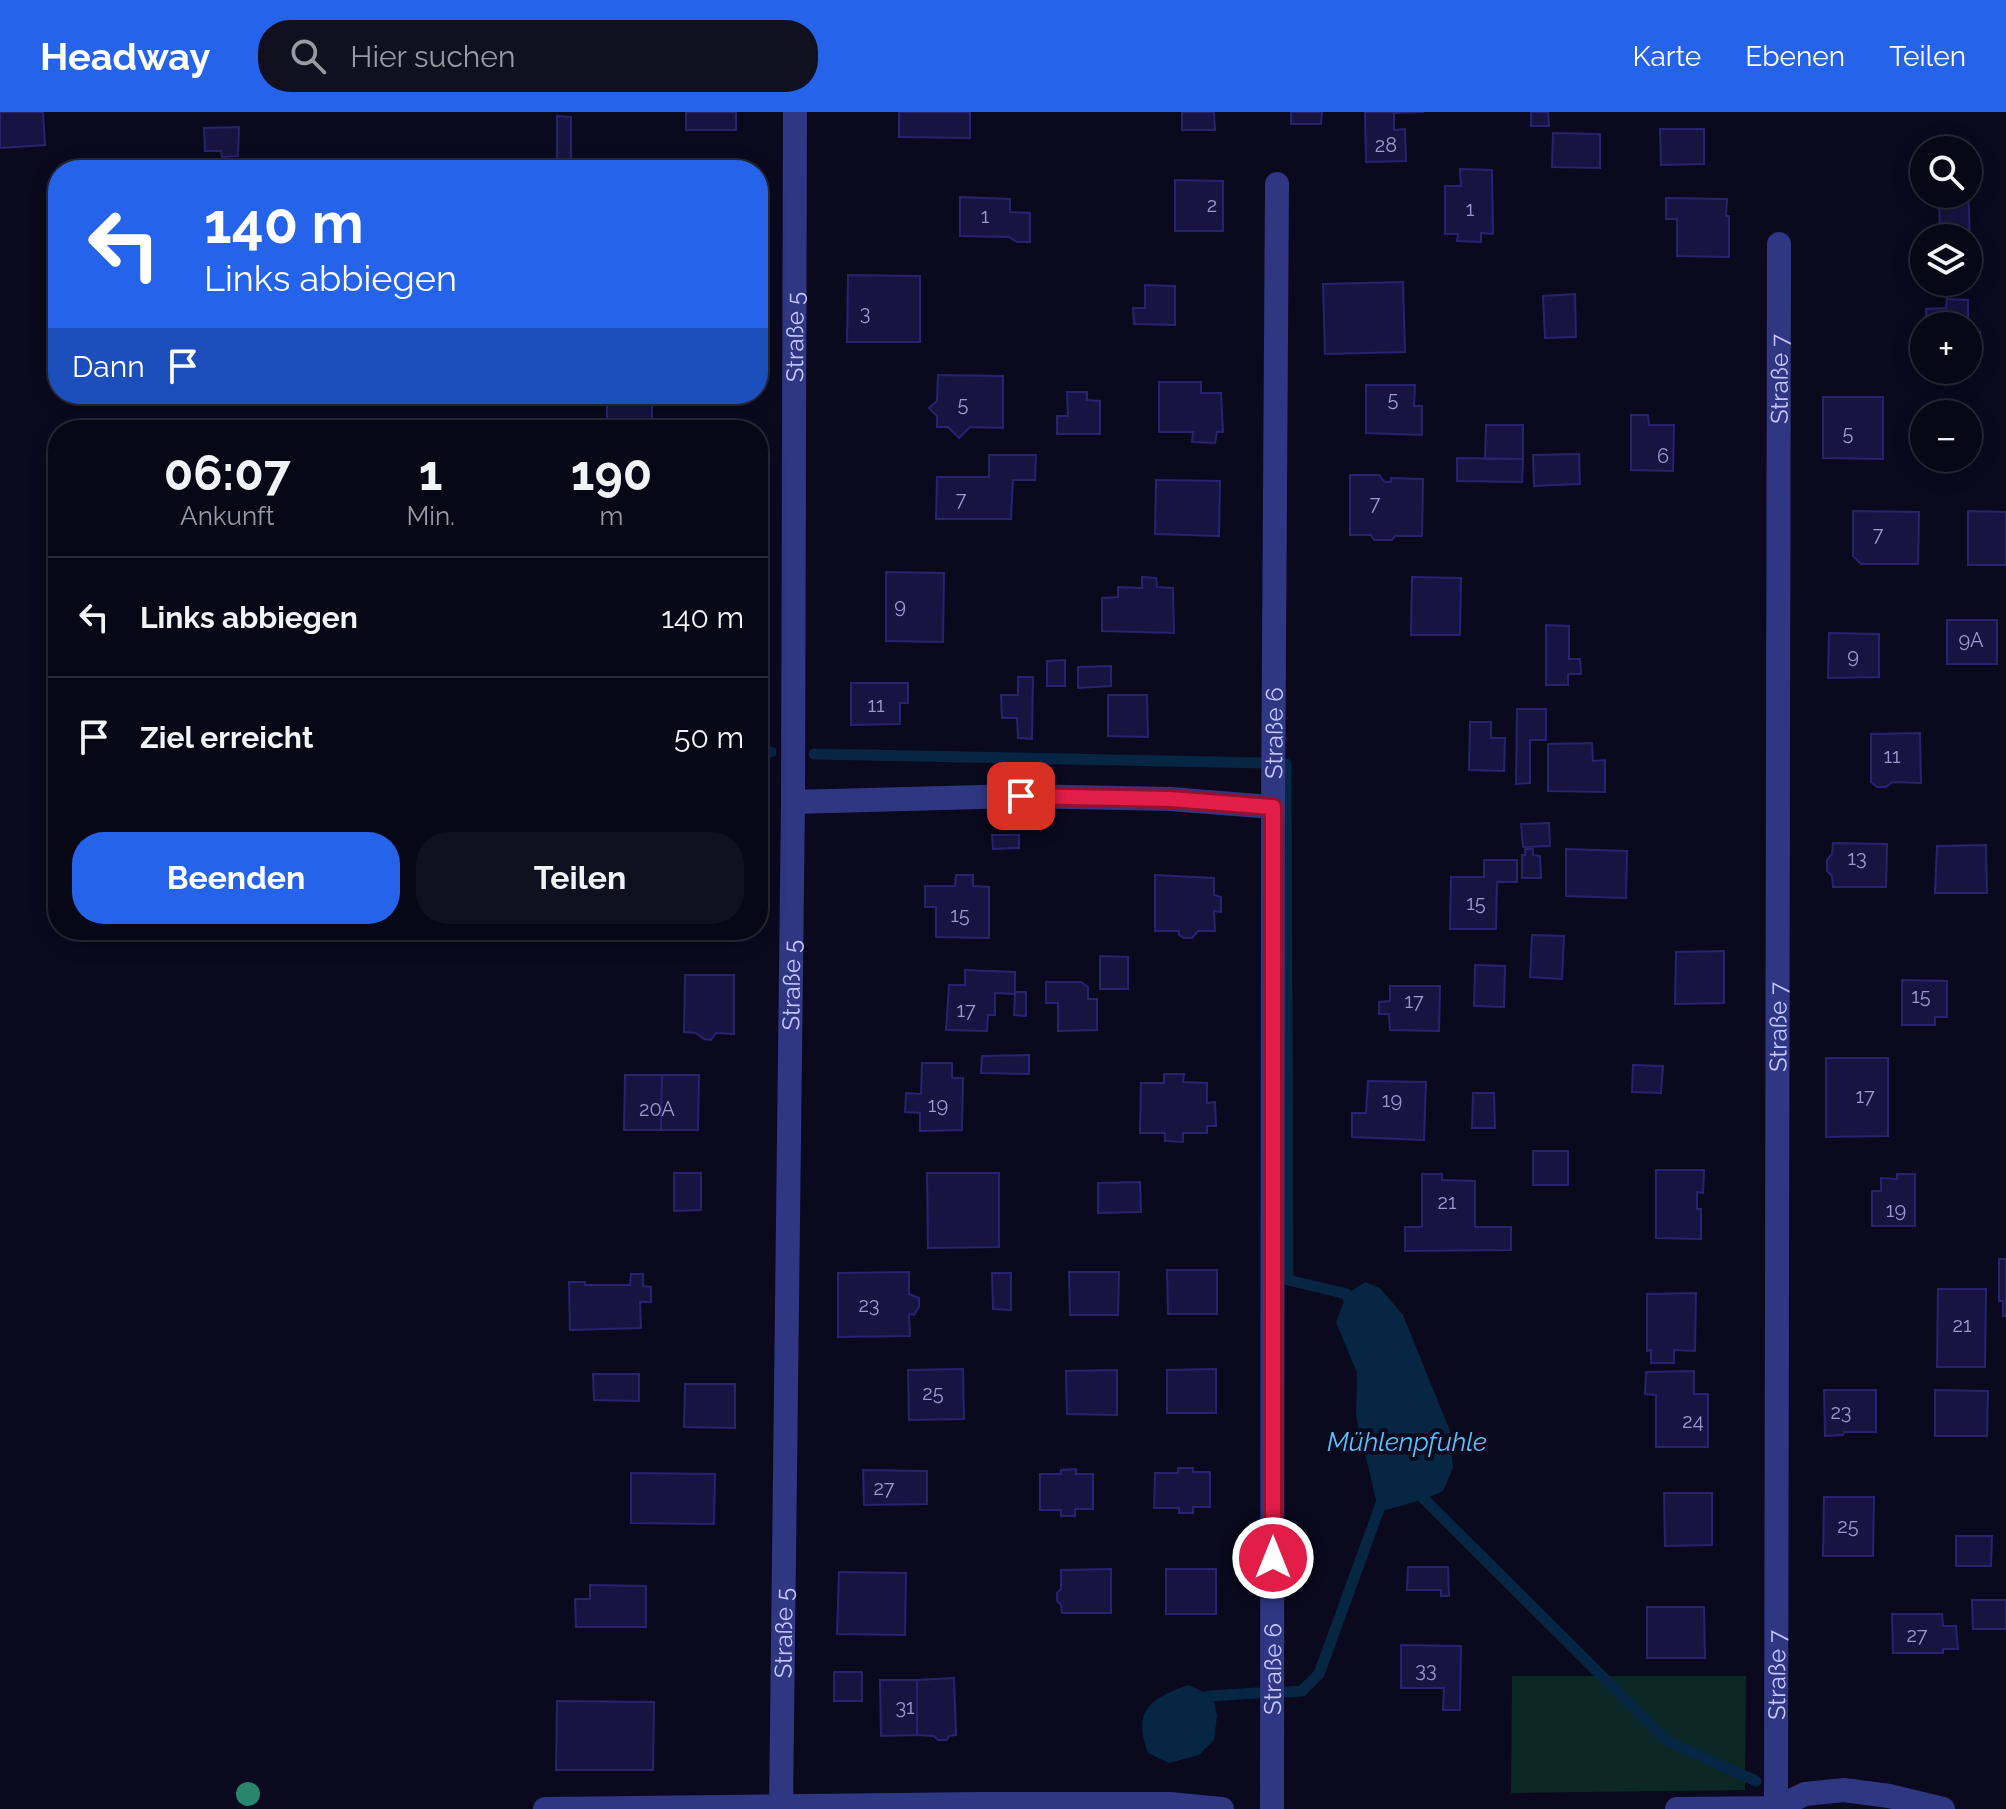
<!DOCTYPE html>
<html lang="de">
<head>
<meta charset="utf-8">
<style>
	:root { --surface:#080716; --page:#11101f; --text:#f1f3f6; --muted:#9899a1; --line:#292835; --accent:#2563eb }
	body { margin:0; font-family:Raleway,sans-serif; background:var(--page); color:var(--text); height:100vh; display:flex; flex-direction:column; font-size:30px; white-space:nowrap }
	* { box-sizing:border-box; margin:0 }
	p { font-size:26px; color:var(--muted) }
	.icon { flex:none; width:44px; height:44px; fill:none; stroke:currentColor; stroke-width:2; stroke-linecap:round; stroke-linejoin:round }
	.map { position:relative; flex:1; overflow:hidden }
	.sheet { position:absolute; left:48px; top:308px; width:720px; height:520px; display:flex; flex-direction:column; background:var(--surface); border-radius:32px; box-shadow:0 4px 20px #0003,0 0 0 2px var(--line) }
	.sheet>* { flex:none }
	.hud { position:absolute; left:48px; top:48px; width:720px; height:244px; border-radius:32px; box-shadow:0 4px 20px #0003,0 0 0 2px var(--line); background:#2563eb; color:#fff; overflow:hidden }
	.buttons { position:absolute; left:1910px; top:24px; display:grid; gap:16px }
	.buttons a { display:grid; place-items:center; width:72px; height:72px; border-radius:50%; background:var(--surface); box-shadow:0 4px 20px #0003,0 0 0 2px var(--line); font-size:40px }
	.pin { position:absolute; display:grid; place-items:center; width:68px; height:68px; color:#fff; margin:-34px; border-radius:16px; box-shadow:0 4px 12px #0006 }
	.me { position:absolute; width:88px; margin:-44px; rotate:0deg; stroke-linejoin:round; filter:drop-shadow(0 0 6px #0008) }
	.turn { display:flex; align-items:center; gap:28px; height:168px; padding:0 24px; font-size:36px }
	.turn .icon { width:104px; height:104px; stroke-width:2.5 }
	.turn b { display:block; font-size:56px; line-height:68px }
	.then { display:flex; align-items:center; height:76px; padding:0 24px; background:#0003; gap:16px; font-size:30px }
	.eta { display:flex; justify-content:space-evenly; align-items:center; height:136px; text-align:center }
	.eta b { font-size:48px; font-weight:700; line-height:56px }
	.primary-button { display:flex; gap:16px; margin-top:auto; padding:16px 24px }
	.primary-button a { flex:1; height:92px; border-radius:32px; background:var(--accent); color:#fff; font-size:32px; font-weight:700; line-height:92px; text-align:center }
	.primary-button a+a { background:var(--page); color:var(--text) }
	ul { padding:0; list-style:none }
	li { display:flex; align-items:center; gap:24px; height:120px; padding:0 24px; border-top:2px solid var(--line) }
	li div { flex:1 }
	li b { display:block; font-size:30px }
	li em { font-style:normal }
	header { display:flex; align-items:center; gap:48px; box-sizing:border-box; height:112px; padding:0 40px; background:var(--accent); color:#fff }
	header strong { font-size:38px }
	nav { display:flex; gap:44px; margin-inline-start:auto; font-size:28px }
	.search { width:560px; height:72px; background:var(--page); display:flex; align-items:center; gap:20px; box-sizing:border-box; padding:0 28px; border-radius:32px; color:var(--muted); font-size:30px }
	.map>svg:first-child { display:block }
	.green { fill:#0c2824 }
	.water { fill:#072644 }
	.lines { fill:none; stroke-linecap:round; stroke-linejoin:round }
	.stream { stroke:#072644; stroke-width:11 }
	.building { fill:#171441; stroke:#28236f; stroke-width:2 }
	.minor { stroke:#2f3682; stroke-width:24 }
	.tree { fill:#2b856d }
	.route-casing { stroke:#92132f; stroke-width:20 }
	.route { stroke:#e11d48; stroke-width:14 }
	.labels { text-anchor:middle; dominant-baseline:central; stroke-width:8; stroke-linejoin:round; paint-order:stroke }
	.number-label { font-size:20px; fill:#9a9ad0 }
	.street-label { font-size:24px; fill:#c6c7ff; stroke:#0a091e }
	.water-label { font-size:26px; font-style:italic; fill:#54c5ff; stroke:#0a091e }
</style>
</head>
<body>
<header>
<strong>Headway</strong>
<div class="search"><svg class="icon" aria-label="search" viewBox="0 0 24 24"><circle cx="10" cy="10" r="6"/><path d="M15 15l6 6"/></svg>Hier suchen</div>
<nav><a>Karte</a><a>Ebenen</a><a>Teilen</a></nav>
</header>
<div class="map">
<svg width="2006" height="1697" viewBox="0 0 2006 1697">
	<rect width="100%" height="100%" fill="#0a091e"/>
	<path class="green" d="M1512 1564H1746L1745 1678 1511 1681Z"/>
	<path class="water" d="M1365 1170 1380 1176 1403 1203 1450 1319 1453 1356 1443 1379 1425 1387 1379 1400 1356 1304 1357 1261 1336 1210 1347 1182Z
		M1188 1573 1213 1584 1217 1604 1214 1628 1199 1643 1169 1651 1148 1641C1132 1598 1150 1587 1188 1573Z"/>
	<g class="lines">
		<path class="stream" d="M758 640H771
			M814 642 1266 651
			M1286 652 1288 1168 1347 1182 1351 1196
			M1415 1378 1667 1629 1756 1669
			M1286 1580 1302 1579 1319 1562 1383 1386
			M1209 1584 1257 1581"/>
	</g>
	<path class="building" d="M0 0H43L45 33 0 36Z
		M686 0H736V18H686Z
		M899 0H970V26L899 25Z
		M1182 0H1214L1215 18H1182Z
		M1291 0H1322L1321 12H1291Z
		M1365 0H1424L1394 1V18L1405 17 1406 49 1366 50Z
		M1531 0H1548L1549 14H1531Z
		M557 4 571 5V47H557Z
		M239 15 238 44 222 45 221 39H205L204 16Z
		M1660 17H1704V52L1661 53Z
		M1553 21 1600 22V56L1552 55Z
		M1460 57 1492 58 1493 122 1481 121V130L1457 129 1458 122H1445V74H1461Z
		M1175 68 1223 69V119H1175Z
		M1968 71 1970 130 1968 126H1940L1939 82H1968Z
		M960 85 1010 87V100L1030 101V130H1017L1009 125 960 124Z
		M1666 86 1727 87 1726 104H1729V145L1677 144V107H1666Z
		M848 163 920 164V230H847Z
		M1403 170 1405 240 1325 242 1323 172Z
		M1145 173 1175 174V213L1134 212 1133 196H1145Z
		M1575 182 1576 225 1545 226 1543 184Z
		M1947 187 1968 188V214H1926V197L1946 196Z
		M1968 220H1980V237L1968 236Z
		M938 263 1003 264V316L970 315 959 326 948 315H937V304L929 296 937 289Z
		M1159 270H1201V281H1221L1223 320H1217L1215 331 1192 330 1193 320H1159Z
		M1366 273H1415L1414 294H1422V323L1366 321Z
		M1067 280H1087V288L1100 289V322H1057V304H1068Z
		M607 282H652V310H607Z
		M1823 285H1883V347L1823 346Z
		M1631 303H1648L1649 313H1674L1673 359 1631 358Z
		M1486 313H1523V347H1485Z
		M1579 342 1580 372 1534 374 1533 343Z
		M989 343H1036L1035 368H1013L1011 407H936L937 365H989Z
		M1457 346 1523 347 1522 370 1457 369Z
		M1350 363H1379L1385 370H1391V366L1423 367 1422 424H1395L1392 428H1374L1371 423H1350Z
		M1156 368 1220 369 1219 424 1155 422Z
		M1853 399 1919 400 1918 452H1861L1853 444Z
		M1968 399 2006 400V453H1968Z
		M886 460 944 461 943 530 886 529Z
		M1142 465 1156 466 1157 475 1173 476 1174 521 1102 519V486L1118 485V475L1142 476Z
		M1412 465 1461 466 1460 523H1411Z
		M1947 508H1997V552H1947Z
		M1546 513 1569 514V547H1580L1581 562H1568V573H1546Z
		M1829 521 1879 522V565L1828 566Z
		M1065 548V574H1047V549Z
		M1111 554V574L1078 576V555Z
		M1018 565H1033L1032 627 1018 626 1017 606H1002L1001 583H1018Z
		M851 571H908V591H900V612L851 613Z
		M1108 583H1147L1148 625 1108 624Z
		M1517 597H1546V628H1530V671L1516 672Z
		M1470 610H1491V626H1505L1504 659 1469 658Z
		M1920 621 1921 671 1892 670 1886 675H1877L1871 670V622Z
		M1592 631 1593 649 1605 648V680L1548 679V632Z
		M1549 711 1550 734 1523 735 1521 712Z
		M992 723H1019V736L993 737Z
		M1833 731 1887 732 1886 775H1833L1832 764 1827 759V748L1832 742Z
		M1986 733 1987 781H1935L1937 734Z
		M1525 737H1533V743L1540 744 1541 766H1522V743H1525Z
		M1566 737 1627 739 1626 786 1566 784Z
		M1484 748H1517V770H1497L1496 817H1450L1451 765H1484Z
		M956 763H973V774L989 775V826L936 825V795H925V774H955Z
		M1155 763 1214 766V783L1221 785V800L1214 799 1215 819H1198L1192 826H1184L1179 823V819H1155Z
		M584 818H606V821H585Z
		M1532 823 1564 824 1562 867 1530 865Z
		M1724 839V891L1675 892 1676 840Z
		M1100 844 1128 845V877H1100Z
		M1475 853 1505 854 1504 895 1474 894Z
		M965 858 1015 860V880H1026V904L1014 903 1015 882 995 881V903H988L987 919 946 918 949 873H965Z
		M685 863H734V922L716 921 711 928 704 927 696 921 684 920Z
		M1902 868 1947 869V905H1935V913H1902Z
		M1046 870H1081L1088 875V887H1097V918L1058 919V891H1046Z
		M1390 874H1440L1439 919 1390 918 1389 902H1379V890L1390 889Z
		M1029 943V962L981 961 982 944Z
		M1826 946H1888V1024L1826 1025Z
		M922 951H952V966H963L962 1018 920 1019V1001L905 1000 906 981 921 982Z
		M1633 953 1663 954 1661 981 1632 980Z
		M1164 962H1184L1183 970 1207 971V991L1215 990 1216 1014H1207V1021H1183V1030L1165 1029V1021H1140L1141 971H1164Z
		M625 963H662L661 1018H624Z
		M662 963H699L698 1018H661Z
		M1368 969 1426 970 1424 1028 1352 1025V1001H1366Z
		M1473 981H1494L1495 1016H1472Z
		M1533 1039H1568V1073H1533Z
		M1656 1058H1704L1703 1081 1697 1080V1097H1701V1127L1656 1126Z
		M674 1061H701V1098L674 1099Z
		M927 1061H999V1135L928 1136Z
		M1422 1062H1442V1068L1475 1069V1115H1511V1138L1405 1139V1115H1422Z
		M1897 1062H1915V1114H1872V1079H1881V1066L1897 1067Z
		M1140 1070 1141 1100 1098 1101V1071Z
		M1999 1147H2006V1204H2003V1189H1999Z
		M1167 1158H1217V1202H1168Z
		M909 1160V1182L919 1186V1195L914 1203 909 1202 910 1224 838 1225V1161Z
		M1069 1160H1119L1118 1203H1070Z
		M992 1161H1011V1198L993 1197Z
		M631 1162H643V1174L651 1175V1190H640L641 1216 570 1218 569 1170H585V1173H630Z
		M1938 1177H1986L1985 1255H1937Z
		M1696 1181 1695 1239 1674 1238V1251H1651V1238L1647 1239V1182Z
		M963 1257 964 1307 909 1308 908 1258Z
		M1216 1257V1301H1167V1258Z
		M1117 1258V1303L1067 1302 1066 1259Z
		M1694 1259V1282H1708V1335H1656V1283L1645 1282 1646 1260Z
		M593 1262H639V1289L594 1288Z
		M685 1272H735V1316L684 1315Z
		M1824 1278H1876V1320H1844L1843 1323 1825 1324Z
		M1935 1278 1988 1279 1987 1324H1935Z
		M1178 1356H1193V1360H1210V1395H1193V1401H1179V1396H1154L1155 1361H1178Z
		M1076 1357V1362H1093V1397H1075V1404H1061V1398H1040V1362H1061V1358Z
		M863 1358 927 1359V1392L864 1393Z
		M631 1361 715 1362 714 1412 631 1411Z
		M1664 1381H1712V1433L1665 1434Z
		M1824 1385H1874L1873 1444H1823Z
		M1956 1424H1992L1991 1454H1956Z
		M1408 1455H1448L1449 1484H1441V1478H1407Z
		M1111 1457V1501H1062L1061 1493 1057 1489V1481L1061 1477V1458Z
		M1166 1457H1216V1502H1166Z
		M839 1460 906 1461 905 1523 837 1522Z
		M590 1473 646 1474V1515H576L575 1487H590Z
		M1972 1488H2006V1517H1973Z
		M1647 1495H1704L1705 1546H1647Z
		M1892 1502H1942L1943 1514H1956L1958 1537H1943V1541H1893Z
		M1401 1533 1461 1534 1460 1598H1443L1444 1576H1401Z
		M834 1560H862V1589H834Z
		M954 1566 956 1623 949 1624 947 1628H938L934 1624 917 1623V1568Z
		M880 1568H917V1623L881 1624Z
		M557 1589 654 1590 653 1658H556Z"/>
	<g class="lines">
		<g class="minor">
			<path d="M793 690 1021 684 1170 687 1273 695"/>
			<path d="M545 1697 980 1692H1170L1222 1697"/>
			<path id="s1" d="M781 1697 793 690 795 0"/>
			<path id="s2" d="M1272 1697 1273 695 1277 72"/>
			<path d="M1677 1697 1776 1696 1805 1682 1844 1678 1889 1684 1943 1697"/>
			<path id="s3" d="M1776 1697 1779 132"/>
		</g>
	</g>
	<circle class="tree" cx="248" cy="1682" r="12"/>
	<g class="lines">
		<g class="route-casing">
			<path id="route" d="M1021 684 1170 687 1273 695V1446"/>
		</g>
		<use href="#route" class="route"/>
	</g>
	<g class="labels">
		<g class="number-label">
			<text x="1386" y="33">28</text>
			<text x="1212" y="93">2</text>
			<text x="1470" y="97">1</text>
			<text x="985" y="104">1</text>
			<text x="865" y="201">3</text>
			<text x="1393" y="287">5</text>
			<text x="963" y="292">5</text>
			<text x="1848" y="321">5</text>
			<text x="1663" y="344">6</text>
			<text x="961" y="387">7</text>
			<text x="1375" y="391">7</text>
			<text x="1878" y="422">7</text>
			<text x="900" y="494">9</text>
			<text x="1971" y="528">9A</text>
			<text x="1853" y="544">9</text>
			<text x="876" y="593">11</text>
			<text x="1892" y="644">11</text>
			<text x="1857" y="746">13</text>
			<text x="1476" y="791">15</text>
			<text x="960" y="803">15</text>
			<text x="1921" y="884">15</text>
			<text x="1414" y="889">17</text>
			<text x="966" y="898">17</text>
			<text x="1865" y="984">17</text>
			<text x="1392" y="988">19</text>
			<text x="938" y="993">19</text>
			<text x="657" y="997">20A</text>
			<text x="1447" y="1090">21</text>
			<text x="1896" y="1098">19</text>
			<text x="869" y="1193">23</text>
			<text x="1962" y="1213">21</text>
			<text x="933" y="1281">25</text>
			<text x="1841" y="1300">23</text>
			<text x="1693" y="1309">24</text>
			<text x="884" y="1376">27</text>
			<text x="1848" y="1414">25</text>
			<text x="1917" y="1523">27</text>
			<text x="1426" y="1558">33</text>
			<text x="905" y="1595">31</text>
		</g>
		<g class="street-label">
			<text stroke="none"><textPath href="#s1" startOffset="1472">Straße 5</textPath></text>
			<text stroke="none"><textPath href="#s3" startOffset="1430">Straße 7</textPath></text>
			<text stroke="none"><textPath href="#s2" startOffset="1076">Straße 6</textPath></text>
			<text stroke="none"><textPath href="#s1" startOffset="824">Straße 5</textPath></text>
			<text stroke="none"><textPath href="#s3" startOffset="782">Straße 7</textPath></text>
			<text stroke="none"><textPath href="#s1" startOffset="176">Straße 5</textPath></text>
			<text stroke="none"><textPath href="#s2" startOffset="140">Straße 6</textPath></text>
			<text stroke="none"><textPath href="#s3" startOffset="134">Straße 7</textPath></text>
		</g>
		<g class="water-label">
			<text x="1407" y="1330">Mühlenpfuhle</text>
		</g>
	</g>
</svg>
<div class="buttons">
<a><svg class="icon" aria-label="search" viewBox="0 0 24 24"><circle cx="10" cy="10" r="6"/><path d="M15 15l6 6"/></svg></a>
<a><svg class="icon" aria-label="layers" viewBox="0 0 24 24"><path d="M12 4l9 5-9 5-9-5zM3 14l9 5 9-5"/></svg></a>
<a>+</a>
<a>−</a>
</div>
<div class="pin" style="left:1021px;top:684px;background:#d93025"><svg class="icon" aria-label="arrive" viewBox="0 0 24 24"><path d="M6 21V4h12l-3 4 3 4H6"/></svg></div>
<svg class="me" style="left:1273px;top:1446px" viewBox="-20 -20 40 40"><circle r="17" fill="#e11d48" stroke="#fff" stroke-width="3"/><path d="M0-11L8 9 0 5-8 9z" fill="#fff"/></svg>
<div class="hud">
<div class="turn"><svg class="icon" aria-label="left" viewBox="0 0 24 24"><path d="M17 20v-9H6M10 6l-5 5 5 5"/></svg><div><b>140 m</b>Links abbiegen</div></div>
<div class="then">Dann<svg class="icon" aria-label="arrive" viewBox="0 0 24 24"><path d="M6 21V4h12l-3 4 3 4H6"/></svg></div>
</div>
<section class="sheet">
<div class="eta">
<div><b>06:07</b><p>Ankunft</p></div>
<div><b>1</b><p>Min.</p></div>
<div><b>190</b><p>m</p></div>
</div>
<ul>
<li><svg class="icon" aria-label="left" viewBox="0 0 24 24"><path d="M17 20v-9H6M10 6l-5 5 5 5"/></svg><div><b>Links abbiegen</b></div><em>140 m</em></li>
<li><svg class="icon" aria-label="arrive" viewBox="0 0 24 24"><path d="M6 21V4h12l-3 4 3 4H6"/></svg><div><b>Ziel erreicht</b></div><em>50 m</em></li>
</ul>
<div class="primary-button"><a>Beenden</a><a>Teilen</a></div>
</section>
</div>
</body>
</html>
